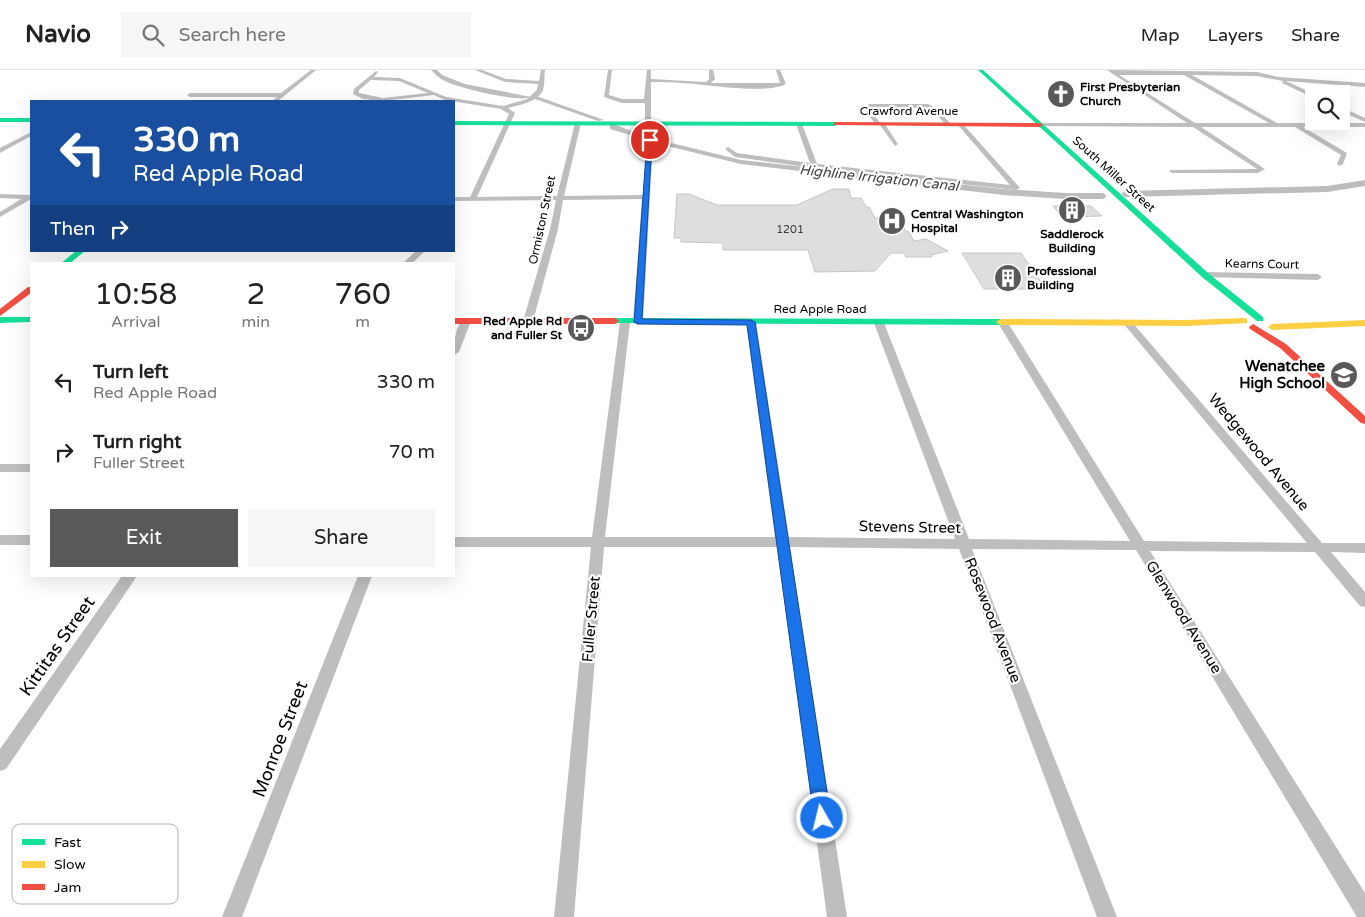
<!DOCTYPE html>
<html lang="en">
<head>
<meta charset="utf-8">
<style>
	:root { --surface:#fff; --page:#f6f6f6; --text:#222; --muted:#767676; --line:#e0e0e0; --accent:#595959 }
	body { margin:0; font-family:"Varela Round",sans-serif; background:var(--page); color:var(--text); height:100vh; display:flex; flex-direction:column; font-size:19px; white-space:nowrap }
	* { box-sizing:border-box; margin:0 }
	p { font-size:16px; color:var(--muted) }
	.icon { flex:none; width:28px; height:28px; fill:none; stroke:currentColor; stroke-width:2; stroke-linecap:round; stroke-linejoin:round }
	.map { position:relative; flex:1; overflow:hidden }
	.drawer { position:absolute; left:30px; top:192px; width:425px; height:315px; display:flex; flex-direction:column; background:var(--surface); border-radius:0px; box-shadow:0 5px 20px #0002 }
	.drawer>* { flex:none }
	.banner { position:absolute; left:30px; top:30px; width:425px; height:152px; border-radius:0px; box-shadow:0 5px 20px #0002; background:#1a4fa0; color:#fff; overflow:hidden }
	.tools { position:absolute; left:1305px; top:15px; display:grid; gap:10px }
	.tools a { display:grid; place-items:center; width:45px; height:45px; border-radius:0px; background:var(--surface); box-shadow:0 5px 20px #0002; font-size:25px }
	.pin { position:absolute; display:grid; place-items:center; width:42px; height:42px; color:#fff; margin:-21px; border:2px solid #fff; border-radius:50%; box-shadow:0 1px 5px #0007 }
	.me { position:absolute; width:55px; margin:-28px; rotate:352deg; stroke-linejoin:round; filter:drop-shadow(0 0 4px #0008) }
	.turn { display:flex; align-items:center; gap:18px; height:105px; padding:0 20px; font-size:22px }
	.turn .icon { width:65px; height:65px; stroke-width:2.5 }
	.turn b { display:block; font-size:35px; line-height:42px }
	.then { display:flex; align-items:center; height:48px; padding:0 20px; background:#0003; gap:10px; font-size:19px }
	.eta { display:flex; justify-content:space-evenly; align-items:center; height:85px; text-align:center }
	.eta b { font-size:30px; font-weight:600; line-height:35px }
	.primary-button { display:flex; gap:10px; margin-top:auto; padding:10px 20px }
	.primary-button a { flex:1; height:58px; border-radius:0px; background:var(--accent); color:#fff; font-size:20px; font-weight:600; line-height:58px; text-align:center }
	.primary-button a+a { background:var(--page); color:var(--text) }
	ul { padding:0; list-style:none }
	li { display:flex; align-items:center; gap:15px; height:70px; padding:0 20px }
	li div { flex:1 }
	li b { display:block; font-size:19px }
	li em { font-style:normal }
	header { display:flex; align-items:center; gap:30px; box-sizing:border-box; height:70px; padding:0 25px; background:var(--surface); border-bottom:1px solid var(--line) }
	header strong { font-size:24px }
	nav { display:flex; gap:28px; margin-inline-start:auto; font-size:18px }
	.search { width:350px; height:45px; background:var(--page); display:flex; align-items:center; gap:12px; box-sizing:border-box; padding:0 18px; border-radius:0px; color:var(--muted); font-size:19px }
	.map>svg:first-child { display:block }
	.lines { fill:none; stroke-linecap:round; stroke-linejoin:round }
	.canal { fill:#bdbdbd; fill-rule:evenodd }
	.building { fill:#dedede; stroke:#c6c6c6 }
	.street { fill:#bebebe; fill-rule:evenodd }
	.fast { fill:#16e098; fill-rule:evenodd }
	.slow { fill:#ffcf43; fill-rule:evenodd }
	.jam { fill:#f24e42; fill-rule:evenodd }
	.route { fill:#1a73e8; stroke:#114b97 }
	.labels { text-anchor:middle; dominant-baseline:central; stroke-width:4.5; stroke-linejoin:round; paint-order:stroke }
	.far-number-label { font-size:11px; fill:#383838 }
	.far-poi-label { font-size:12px; font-weight:bold; fill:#000; stroke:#fff; text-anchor:start }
	.far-street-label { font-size:12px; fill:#000; stroke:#fff }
	.far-water-label { font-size:14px; font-style:italic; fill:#424242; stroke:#fff }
	.poi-label { font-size:15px; font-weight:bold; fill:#000; stroke:#fff; text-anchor:end }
	.street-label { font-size:15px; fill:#000; stroke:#fff }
	.near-street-label { font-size:18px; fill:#000; stroke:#fff }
	.key { fill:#fff; stroke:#b2b2b2; stroke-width:1 }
	.key-label { font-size:14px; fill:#000 }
</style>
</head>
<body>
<header>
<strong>Navio</strong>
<div class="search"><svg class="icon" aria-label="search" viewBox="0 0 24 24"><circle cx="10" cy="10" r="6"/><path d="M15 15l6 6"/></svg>Search here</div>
<nav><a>Map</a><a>Layers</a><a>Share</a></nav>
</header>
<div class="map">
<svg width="1365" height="847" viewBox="0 0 1365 847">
	<rect width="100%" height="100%" fill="#fff"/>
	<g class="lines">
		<path class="canal" d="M431 0H437L442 5 465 14 531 27C521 33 459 18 447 12 440 9 436 5 431 0Z
			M535 27H539L604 50 598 51 535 29Z
			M610 55H616L644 66 640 68 610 59Z
			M655 69 741 90 1003 119 1065 123H1103L1107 126 1103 129H1065L1003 125 741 94 655 73Z
			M1365 110V116L1327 122 1125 127 1121 124 1125 121 1327 116Z"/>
	</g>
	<path class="building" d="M833 119H849L851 128H861L866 137H869L875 148H895L900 157H904L906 161 909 162 914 171 926 169 948 181 931 185 932 187H906L903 183H891L875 201 815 202 808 180H723V173L681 172V168H674L677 124H689L717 135H797Z
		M1053 136H1091L1102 146 1062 147Z
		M962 183H1021L1046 219H984Z"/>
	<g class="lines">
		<path class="street" d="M311 0H316L278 31 273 30 277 27H190L187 25 190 23H281Z
			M475 0H482L506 9 539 11 541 0H545C544 6 545 14 543 20 538 32 519 35 508 38L515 43 477 127 557 126 575 53 578 51 581 53 564 126 643 125 648 56 645 54V33H622L604 27 608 0H612L609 25 622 29H644L647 0H651V9L706 12 709 9V0H713L715 9 711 13H780L776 0H780L786 14C766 25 706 14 682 13 671 12 661 12 651 12V52L654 54 643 252 638 255 633 252 642 129 563 130 558 159 533 251 528 254 523 251 550 159 556 130 454 131V127H470L509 44 501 39 445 30 434 25 383 31 363 29 353 24 354 19 376 1 378 2 374 7 400 8 446 27 503 36 527 29 537 20 538 14 505 12ZM371 10 399 11 428 23 383 28 359 23V20Z
			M1107 0 1257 2 1279 7 1365 13V17L1286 11 1314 24V28L1282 13 1283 11 1257 6 1192 5 1277 53H1365V57H1303L1347 83 1343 94 1340 96 1337 94 1341 85 1295 57H1201L1265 99 1258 103H1172L1169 101 1170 100 1257 99 1193 57 1038 56 1040 53H1187ZM1119 5H1184L1269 53H1195Z
			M869 34H928L936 38 951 54 946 55 932 40 927 38 873 37 871 40 880 53H884L898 74 895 76 880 55H876L865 40Z
			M1341 37 1365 48V52L1341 41Z
			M799 52 802 54 817 94 1010 115 957 54 962 53 1020 118 1016 120 814 98 735 87 725 79 728 77 737 83 810 93 796 54Z
			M31 62V66L0 83V78Z
			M0 124 29 125H31V129L0 147V142L21 129 0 128Z
			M416 181H425L411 194H402Z
			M1205 202 1318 204 1322 207 1318 210 1202 207V203Z
			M466 248 471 251 459 282 454 285C454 274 455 253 466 248Z
			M625 249 630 252 605 467H775L746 252 751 249 756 252 789 467 955 469 874 253 879 250 884 253 969 469 1130 471 998 253 1003 250 1008 253 1144 471 1307 473 1123 253 1128 250 1131 251 1322 473H1365V483L1331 482 1365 522V537L1360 536 1315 482 1150 481 1365 823V847H1357L1136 480 972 479 1117 847H1097L959 479 790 477 847 847H827L777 477H604L574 847H554L591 477H454V467H592L620 252Z
			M0 394H31V402H0Z
			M0 465H31V475H0Z
			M122 506H137L6 699 0 701V679Z
			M358 506H372L242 847H222Z"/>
		<path class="fast" d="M978 0H983L1208 203 1263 247V251H1257L1202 207Z
			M0 48H31V52H0Z
			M454 51 835 52 838 54 835 56 454 55Z
			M76 181H85L69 194H60Z
			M0 247H31V252L0 253Z
			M615 248 1000 249 1004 252 1000 255 612 253 611 251Z"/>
		<path class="slow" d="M1244 248 1247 249V253L1187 256 1000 255 996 252 1000 249 1187 250Z
			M1365 250V256L1272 260 1268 257 1272 254Z"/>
		<path class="jam" d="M835 52 1040 53 1043 55 1040 57 833 55Z
			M28 217H31V223L0 246V239Z
			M454 248H615L619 251 615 254H454Z
			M1253 254 1286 274 1365 346V354L1361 353 1280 278 1250 259 1249 257Z"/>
	</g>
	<path class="route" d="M650 68 652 70 642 249 751 250 755 252 831 748 828 754 822 756 816 754 814 748 747 255 638 254 634 252 647 70Z"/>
	<defs>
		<g id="church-disc" transform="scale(1.4375)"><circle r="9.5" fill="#595959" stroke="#fff"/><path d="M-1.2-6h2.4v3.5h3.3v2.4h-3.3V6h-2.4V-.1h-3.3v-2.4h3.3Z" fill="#fff"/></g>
		<g id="building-disc" transform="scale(1.4375)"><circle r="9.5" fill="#595959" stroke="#fff"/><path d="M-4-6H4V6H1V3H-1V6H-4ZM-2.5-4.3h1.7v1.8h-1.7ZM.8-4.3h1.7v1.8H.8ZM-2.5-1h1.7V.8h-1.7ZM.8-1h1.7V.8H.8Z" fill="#fff"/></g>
		<g id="hospital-disc" transform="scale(1.4375)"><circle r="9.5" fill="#595959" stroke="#fff"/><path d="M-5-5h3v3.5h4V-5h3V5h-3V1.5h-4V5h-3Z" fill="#fff"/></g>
		<g id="bus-disc" transform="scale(1.4375)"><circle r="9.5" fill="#595959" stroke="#fff"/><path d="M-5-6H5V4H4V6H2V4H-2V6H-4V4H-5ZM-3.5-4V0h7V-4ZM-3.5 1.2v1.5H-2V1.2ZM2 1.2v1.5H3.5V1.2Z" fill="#fff"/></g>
		<g id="school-disc" transform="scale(1.4375)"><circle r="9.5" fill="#595959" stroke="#fff"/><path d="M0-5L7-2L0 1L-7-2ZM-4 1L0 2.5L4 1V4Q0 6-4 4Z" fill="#fff"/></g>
	</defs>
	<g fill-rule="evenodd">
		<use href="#church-disc" x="1061" y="24"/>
		<use href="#building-disc" x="1072" y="140"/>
		<use href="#hospital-disc" x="892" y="151"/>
		<use href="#building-disc" x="1008" y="208"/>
		<use href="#bus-disc" x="581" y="258"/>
		<use href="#school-disc" x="1344" y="305"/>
	</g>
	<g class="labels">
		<g class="far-number-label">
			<text x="790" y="159">1201</text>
		</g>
		<g class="far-poi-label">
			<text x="1080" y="17">First Presbyterian<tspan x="1080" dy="14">Church</tspan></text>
			<text x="911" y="144">Central Washington<tspan x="911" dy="14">Hospital</tspan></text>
			<text x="1072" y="164" text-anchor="middle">Saddlerock<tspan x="1072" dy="14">Building</tspan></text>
			<text x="1027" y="201">Professional<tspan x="1027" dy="14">Building</tspan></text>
			<text x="562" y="251" text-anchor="end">Red Apple Rd<tspan x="562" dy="14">and Fuller St</tspan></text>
		</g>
		<g class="far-street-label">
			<text x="909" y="41">Crawford Avenue</text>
			<text transform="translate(1114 104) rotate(42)">South Miller Street</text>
			<text transform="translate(542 150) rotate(-78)">Ormiston Street</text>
			<text transform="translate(1262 194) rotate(1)">Kearns Court</text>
			<text x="820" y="239">Red Apple Road</text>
		</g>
		<g class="far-water-label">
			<text transform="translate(879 108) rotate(6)">Highline Irrigation Canal</text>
		</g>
		<g class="poi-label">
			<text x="1325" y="296">Wenatchee<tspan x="1325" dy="17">High School</tspan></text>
		</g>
		<g class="street-label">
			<text transform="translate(1259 382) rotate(50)">Wedgewood Avenue</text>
			<text transform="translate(910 457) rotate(1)">Stevens Street</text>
			<text transform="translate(1184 547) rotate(58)">Glenwood Avenue</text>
			<text transform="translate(591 549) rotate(-85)">Fuller Street</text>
			<text transform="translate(993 550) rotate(69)">Rosewood Avenue</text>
		</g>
		<g class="near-street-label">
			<text transform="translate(57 576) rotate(-55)">Kittitas Street</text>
			<text transform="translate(280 669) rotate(-69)">Monroe Street</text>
		</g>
	</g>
	<rect x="12" y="754" width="166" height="80" rx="8" class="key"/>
	<rect x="22" y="769" width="23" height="6" fill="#16e098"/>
	<rect x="22" y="791" width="23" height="7" fill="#ffcf43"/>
	<rect x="22" y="814" width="23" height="6" fill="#f24e42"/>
	<g class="key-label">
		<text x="54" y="777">Fast</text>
		<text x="54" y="799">Slow</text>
		<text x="54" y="822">Jam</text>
	</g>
</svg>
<div class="tools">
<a><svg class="icon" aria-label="search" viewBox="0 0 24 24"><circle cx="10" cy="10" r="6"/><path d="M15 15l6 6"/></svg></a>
</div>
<div class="pin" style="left:650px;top:70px;background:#d93025"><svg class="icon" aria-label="arrive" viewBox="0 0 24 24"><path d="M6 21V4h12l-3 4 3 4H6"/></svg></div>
<svg class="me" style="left:822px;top:748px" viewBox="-20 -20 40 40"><circle r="17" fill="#1a73e8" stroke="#fff" stroke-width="3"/><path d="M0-11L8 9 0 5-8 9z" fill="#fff"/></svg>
<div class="banner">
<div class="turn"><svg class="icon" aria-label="left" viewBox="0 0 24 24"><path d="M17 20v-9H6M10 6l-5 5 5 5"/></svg><div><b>330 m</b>Red Apple Road</div></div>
<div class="then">Then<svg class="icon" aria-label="right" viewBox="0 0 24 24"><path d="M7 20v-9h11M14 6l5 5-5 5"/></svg></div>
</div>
<section class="drawer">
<div class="eta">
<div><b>10:58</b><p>Arrival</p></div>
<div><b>2</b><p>min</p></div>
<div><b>760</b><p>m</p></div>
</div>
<ul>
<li><svg class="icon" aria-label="left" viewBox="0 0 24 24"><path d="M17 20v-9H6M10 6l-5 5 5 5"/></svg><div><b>Turn left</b><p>Red Apple Road</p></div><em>330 m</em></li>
<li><svg class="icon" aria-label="right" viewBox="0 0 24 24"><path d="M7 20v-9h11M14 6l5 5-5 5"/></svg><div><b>Turn right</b><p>Fuller Street</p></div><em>70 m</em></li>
</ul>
<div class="primary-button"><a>Exit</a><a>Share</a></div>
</section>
</div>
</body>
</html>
